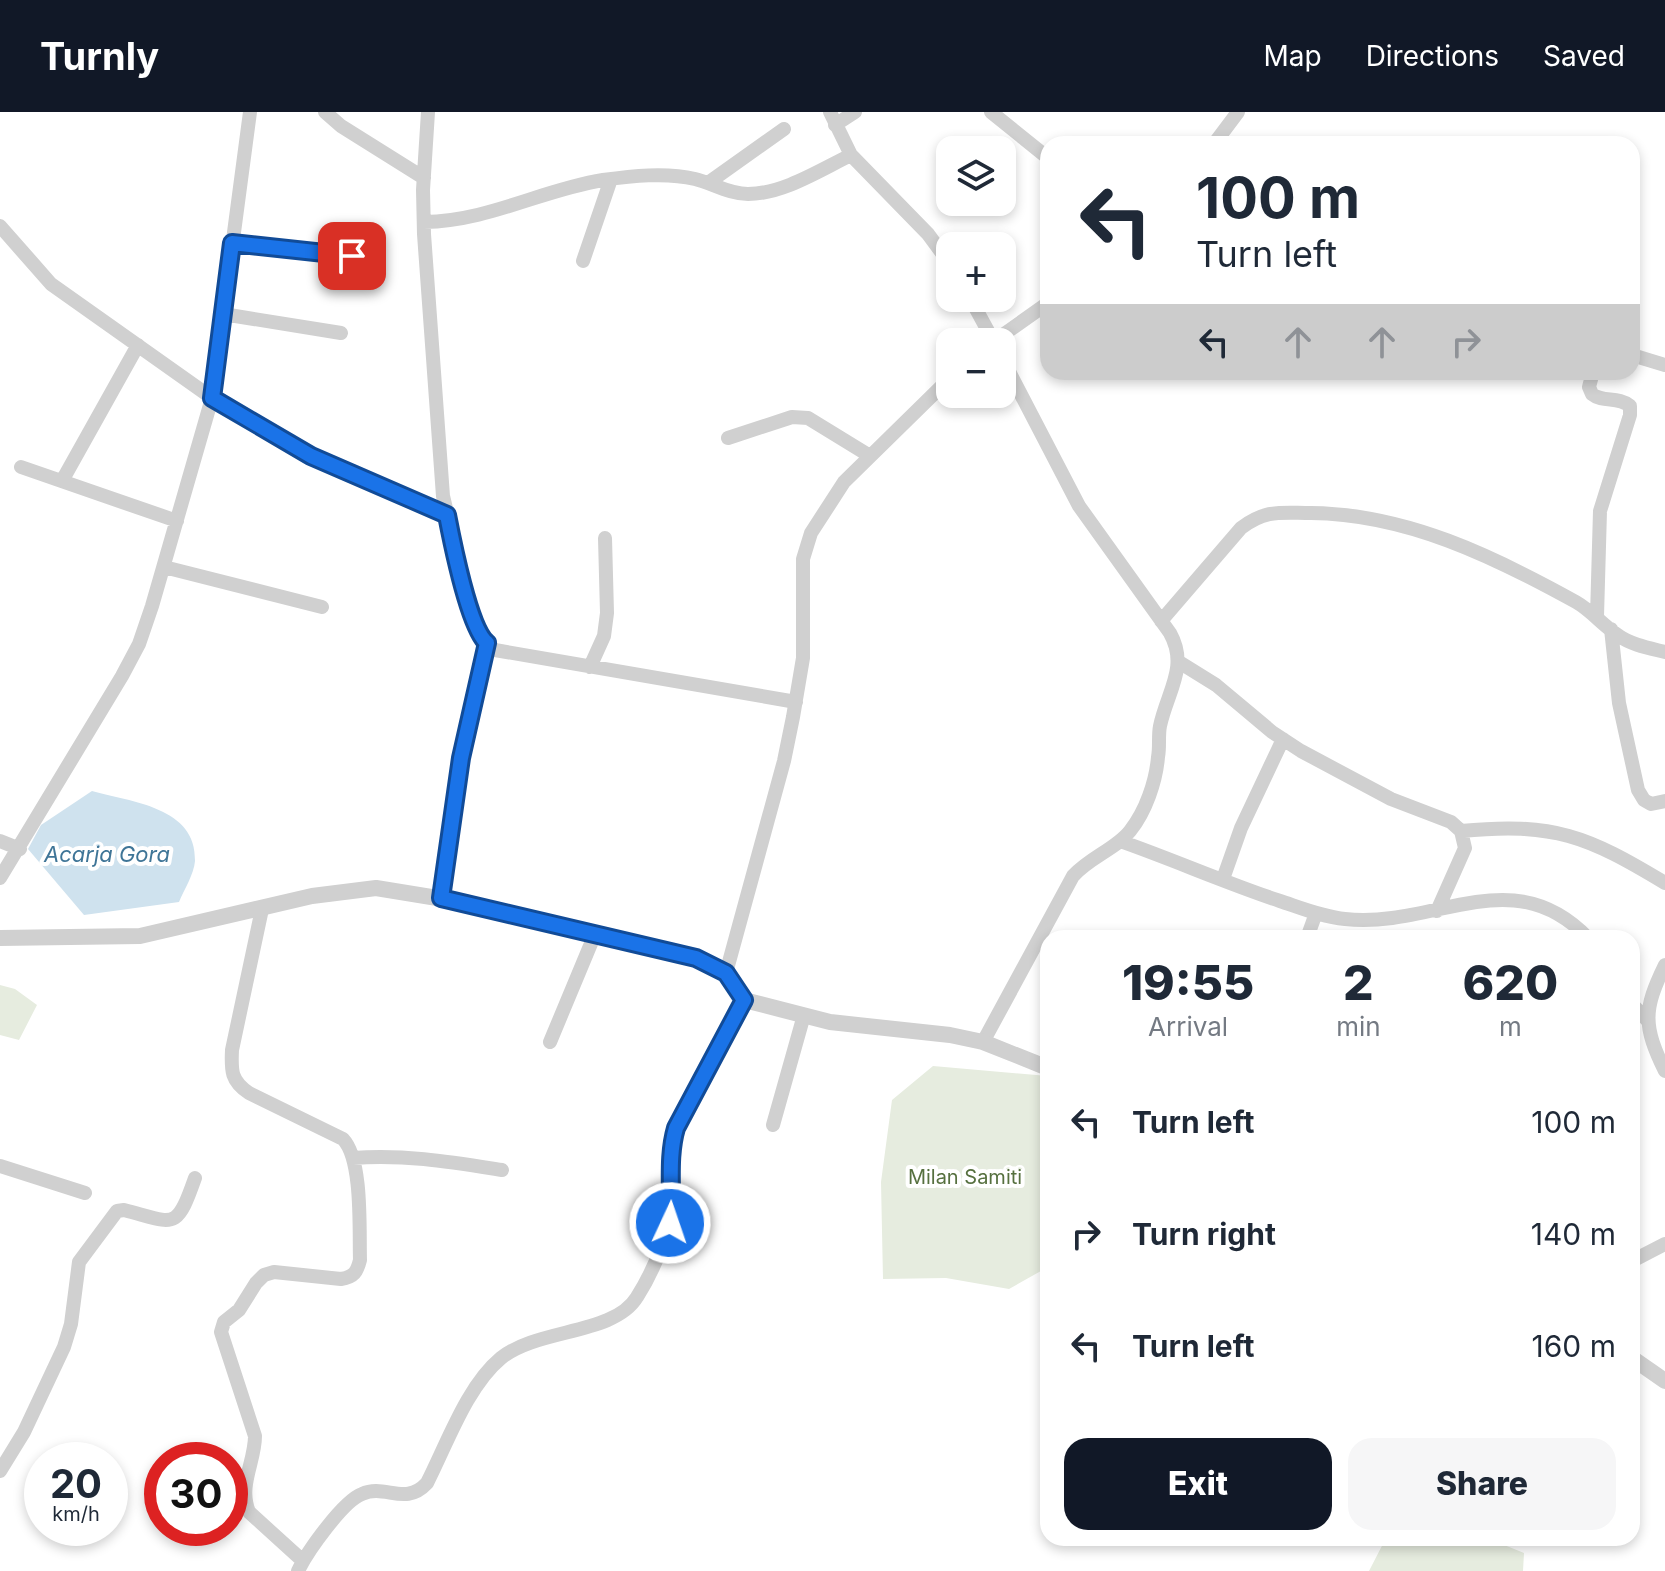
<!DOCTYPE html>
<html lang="en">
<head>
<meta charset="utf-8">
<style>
	:root { --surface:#fff; --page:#f6f6f7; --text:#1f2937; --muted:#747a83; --accent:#111827 }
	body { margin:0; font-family:Inter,sans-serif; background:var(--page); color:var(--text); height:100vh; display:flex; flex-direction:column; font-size:30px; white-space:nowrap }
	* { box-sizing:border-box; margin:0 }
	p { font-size:26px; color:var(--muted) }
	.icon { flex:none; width:44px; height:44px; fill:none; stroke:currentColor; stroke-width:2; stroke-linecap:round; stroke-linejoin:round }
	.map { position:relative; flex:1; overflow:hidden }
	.details { position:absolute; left:1040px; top:818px; width:600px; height:616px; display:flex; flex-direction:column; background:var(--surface); border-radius:24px; box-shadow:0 4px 12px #0003 }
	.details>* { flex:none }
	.banner { position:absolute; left:1040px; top:24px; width:600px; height:244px; border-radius:24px; box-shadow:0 4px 12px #0003; background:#fff; color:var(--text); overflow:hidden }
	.buttons { position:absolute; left:936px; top:24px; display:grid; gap:16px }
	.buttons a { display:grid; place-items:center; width:80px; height:80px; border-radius:16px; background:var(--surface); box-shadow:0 4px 12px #0003; font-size:40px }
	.speed { position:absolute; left:24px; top:1330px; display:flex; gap:16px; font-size:40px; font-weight:700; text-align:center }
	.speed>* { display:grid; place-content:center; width:104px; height:104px; border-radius:50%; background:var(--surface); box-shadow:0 4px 12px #0003; line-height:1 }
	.speed small { font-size:20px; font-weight:400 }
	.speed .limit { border:12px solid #d22; background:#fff; color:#111 }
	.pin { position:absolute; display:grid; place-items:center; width:68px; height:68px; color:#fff; margin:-34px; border-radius:16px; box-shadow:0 4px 12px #0006 }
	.me { position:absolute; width:88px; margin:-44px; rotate:3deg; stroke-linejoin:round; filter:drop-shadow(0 0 6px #0008) }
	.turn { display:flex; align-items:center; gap:28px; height:168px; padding:0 24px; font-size:36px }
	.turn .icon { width:104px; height:104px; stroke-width:2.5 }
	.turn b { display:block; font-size:56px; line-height:68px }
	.lanes { display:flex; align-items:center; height:76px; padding:0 24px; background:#0003; justify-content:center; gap:40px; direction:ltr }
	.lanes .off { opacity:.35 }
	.eta { display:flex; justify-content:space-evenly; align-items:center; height:136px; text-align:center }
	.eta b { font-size:48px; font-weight:800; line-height:56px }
	.button { display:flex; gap:16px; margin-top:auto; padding:16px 24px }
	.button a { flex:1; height:92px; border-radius:24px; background:var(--accent); color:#fff; font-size:32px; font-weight:800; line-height:92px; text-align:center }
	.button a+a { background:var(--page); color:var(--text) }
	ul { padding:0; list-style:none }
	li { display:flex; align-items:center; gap:24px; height:112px; padding:0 24px }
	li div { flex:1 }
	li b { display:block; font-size:30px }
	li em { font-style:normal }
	header { display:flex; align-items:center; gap:48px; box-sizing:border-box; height:112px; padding:0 40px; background:var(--accent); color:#fff }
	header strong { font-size:38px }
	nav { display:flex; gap:44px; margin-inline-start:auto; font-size:28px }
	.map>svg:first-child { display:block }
	.green { fill:#e6ecdf }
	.water { fill:#cfe2ee }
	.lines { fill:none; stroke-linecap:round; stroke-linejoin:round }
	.minor { stroke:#d0d0d0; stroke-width:14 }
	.tertiary { stroke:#d0d0d0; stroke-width:16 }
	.route-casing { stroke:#114b97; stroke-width:20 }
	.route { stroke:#1a73e8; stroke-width:14 }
	.labels { text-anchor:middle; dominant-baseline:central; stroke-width:8; stroke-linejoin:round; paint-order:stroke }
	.park-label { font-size:20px; fill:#56703f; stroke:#fff }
	.water-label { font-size:22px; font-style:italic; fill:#3f7597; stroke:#fff }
</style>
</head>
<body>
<header>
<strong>Turnly</strong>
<nav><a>Map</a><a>Directions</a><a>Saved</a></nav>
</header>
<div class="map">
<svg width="1665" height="1459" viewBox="0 0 1665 1459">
	<rect width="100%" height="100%" fill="#fff"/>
	<path class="green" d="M0 873 15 877 37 893 19 928 0 923Z
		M933 954 1048 964V1155L1009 1177 946 1166 883 1167 881 1070 892 988Z
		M1386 1426H1487L1524 1441 1523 1459H1369Z"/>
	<path class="water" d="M92 679C131 690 197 695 195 749 194 762 184 778 179 790L84 803 28 737 41 713Z"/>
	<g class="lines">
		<path class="minor" d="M325 0 341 14 424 66
			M428 0 423 78 424 122 443 384 473 509 482 527 495 538 796 590
			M830 0 851 43 928 122 950 152
			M991 0 1048 46
			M835 13 855 0
			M1214 32 1238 0
			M708 71 784 17
			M424 110C489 109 541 78 603 68 631 64 666 60 695 67 712 71 729 82 748 82 783 82 820 58 851 43
			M0 114 51 172 212 286 311 344 447 403
			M232 131 352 144
			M583 149 611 67
			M970 186 994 230
			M223 202 341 221
			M993 230 1048 191
			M1632 243 1665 253
			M1593 260 1589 275 1592 282C1603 291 1618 284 1630 294V303L1600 399 1597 504
			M728 326 792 305 808 306 870 344
			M21 355 177 409
			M62 369 138 233
			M164 455 322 495
			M1161 509 1241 416C1266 397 1281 401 1311 401 1406 402 1493 444 1576 490 1592 499 1603 514 1619 524 1632 533 1649 536 1665 540
			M1611 517 1619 591 1638 678 1644 688 1651 692 1665 689
			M1179 550 1216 573 1272 620 1301 639 1391 687 1451 710 1461 719 1465 736 1437 799
			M590 555 604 524 607 501 605 426
			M1461 719C1554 710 1587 724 1665 771
			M0 729 20 737
			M1120 729C1174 748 1226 771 1280 789 1301 796 1323 805 1345 807 1435 817 1512 747 1588 826
			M0 766 122 564 139 532 152 494 212 286 250 0
			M1223 767 1241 716 1283 627
			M441 786 461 646 487 531
			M262 797 232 938C231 959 231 969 249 981L343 1027C363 1048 359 1118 360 1148 357 1160 354 1165 341 1167L274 1160 264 1163 256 1171 239 1198 224 1210 221 1220 255 1324C255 1350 238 1374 249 1400L303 1449
			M1307 826 1316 801
			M1665 853C1643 898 1643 914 1665 959
			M726 861 784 649 793 605 803 546V447L811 421 844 370 950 266
			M1632 892 1647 908
			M550 930 595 822
			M983 930 1073 764C1090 745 1116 737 1130 719 1146 699 1156 669 1158 645 1160 635 1158 624 1160 614 1167 580 1189 555 1170 521L1079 394 1002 246
			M773 1013 804 903
			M353 1046C404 1042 451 1050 502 1058
			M0 1054 85 1081
			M1632 1149 1665 1132
			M0 1359 24 1320 64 1235 71 1212 79 1150 117 1099 124 1098C175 1111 176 1120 195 1066
			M298 1459C307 1440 343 1389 362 1382 385 1371 405 1395 427 1371 447 1332 467 1274 501 1246 538 1216 614 1223 637 1185 653 1160 671 1118 672 1089 673 1063 669 1041 676 1016L744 888"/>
		<path class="tertiary" d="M0 826 140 824 312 784 376 776 468 791 696 846 726 861 744 888 830 910 950 923 983 930 1048 956
			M1632 1246 1665 1269"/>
	</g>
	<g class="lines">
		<g class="route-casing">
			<path id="route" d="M352 144 232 131 212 286 311 344 447 403C452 429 469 516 487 531L461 646 441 786 696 846 726 861 744 888 676 1016C667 1047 673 1079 670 1111"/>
		</g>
		<use href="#route" class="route"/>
	</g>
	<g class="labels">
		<g class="park-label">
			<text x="965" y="1065">Milan Samiti</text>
		</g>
		<g class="water-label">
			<text x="107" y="742">Acarja Gora</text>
		</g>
	</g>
</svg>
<div class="buttons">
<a><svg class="icon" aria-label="layers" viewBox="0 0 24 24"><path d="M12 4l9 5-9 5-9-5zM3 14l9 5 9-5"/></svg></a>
<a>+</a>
<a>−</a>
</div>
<div class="speed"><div>20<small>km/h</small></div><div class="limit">30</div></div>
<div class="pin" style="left:352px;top:144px;background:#d93025"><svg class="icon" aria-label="arrive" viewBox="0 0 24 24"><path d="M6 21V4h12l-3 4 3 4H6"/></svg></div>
<svg class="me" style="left:670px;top:1111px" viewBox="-20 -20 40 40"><circle r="17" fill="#1a73e8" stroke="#fff" stroke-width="3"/><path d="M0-11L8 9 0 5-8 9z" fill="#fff"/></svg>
<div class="banner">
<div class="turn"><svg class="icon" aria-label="left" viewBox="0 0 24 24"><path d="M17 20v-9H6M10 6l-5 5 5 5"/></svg><div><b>100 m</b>Turn left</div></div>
<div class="lanes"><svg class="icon" aria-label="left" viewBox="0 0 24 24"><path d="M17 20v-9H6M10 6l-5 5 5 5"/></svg><svg class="icon off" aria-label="ahead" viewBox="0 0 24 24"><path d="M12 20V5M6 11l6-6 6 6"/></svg><svg class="icon off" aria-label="ahead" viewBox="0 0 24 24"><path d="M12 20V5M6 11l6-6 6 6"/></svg><svg class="icon off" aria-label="right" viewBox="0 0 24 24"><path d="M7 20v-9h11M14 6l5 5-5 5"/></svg></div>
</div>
<section class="details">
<div class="eta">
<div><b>19:55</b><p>Arrival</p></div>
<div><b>2</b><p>min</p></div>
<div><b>620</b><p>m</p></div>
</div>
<ul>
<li><svg class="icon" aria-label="left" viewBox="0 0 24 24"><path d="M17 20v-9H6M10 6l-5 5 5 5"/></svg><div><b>Turn left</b></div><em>100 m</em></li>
<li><svg class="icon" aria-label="right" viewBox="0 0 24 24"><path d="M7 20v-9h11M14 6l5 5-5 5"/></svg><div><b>Turn right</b></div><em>140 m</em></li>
<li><svg class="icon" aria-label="left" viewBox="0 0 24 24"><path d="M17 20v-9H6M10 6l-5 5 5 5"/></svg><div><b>Turn left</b></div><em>160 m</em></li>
</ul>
<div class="button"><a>Exit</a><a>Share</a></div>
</section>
</div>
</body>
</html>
